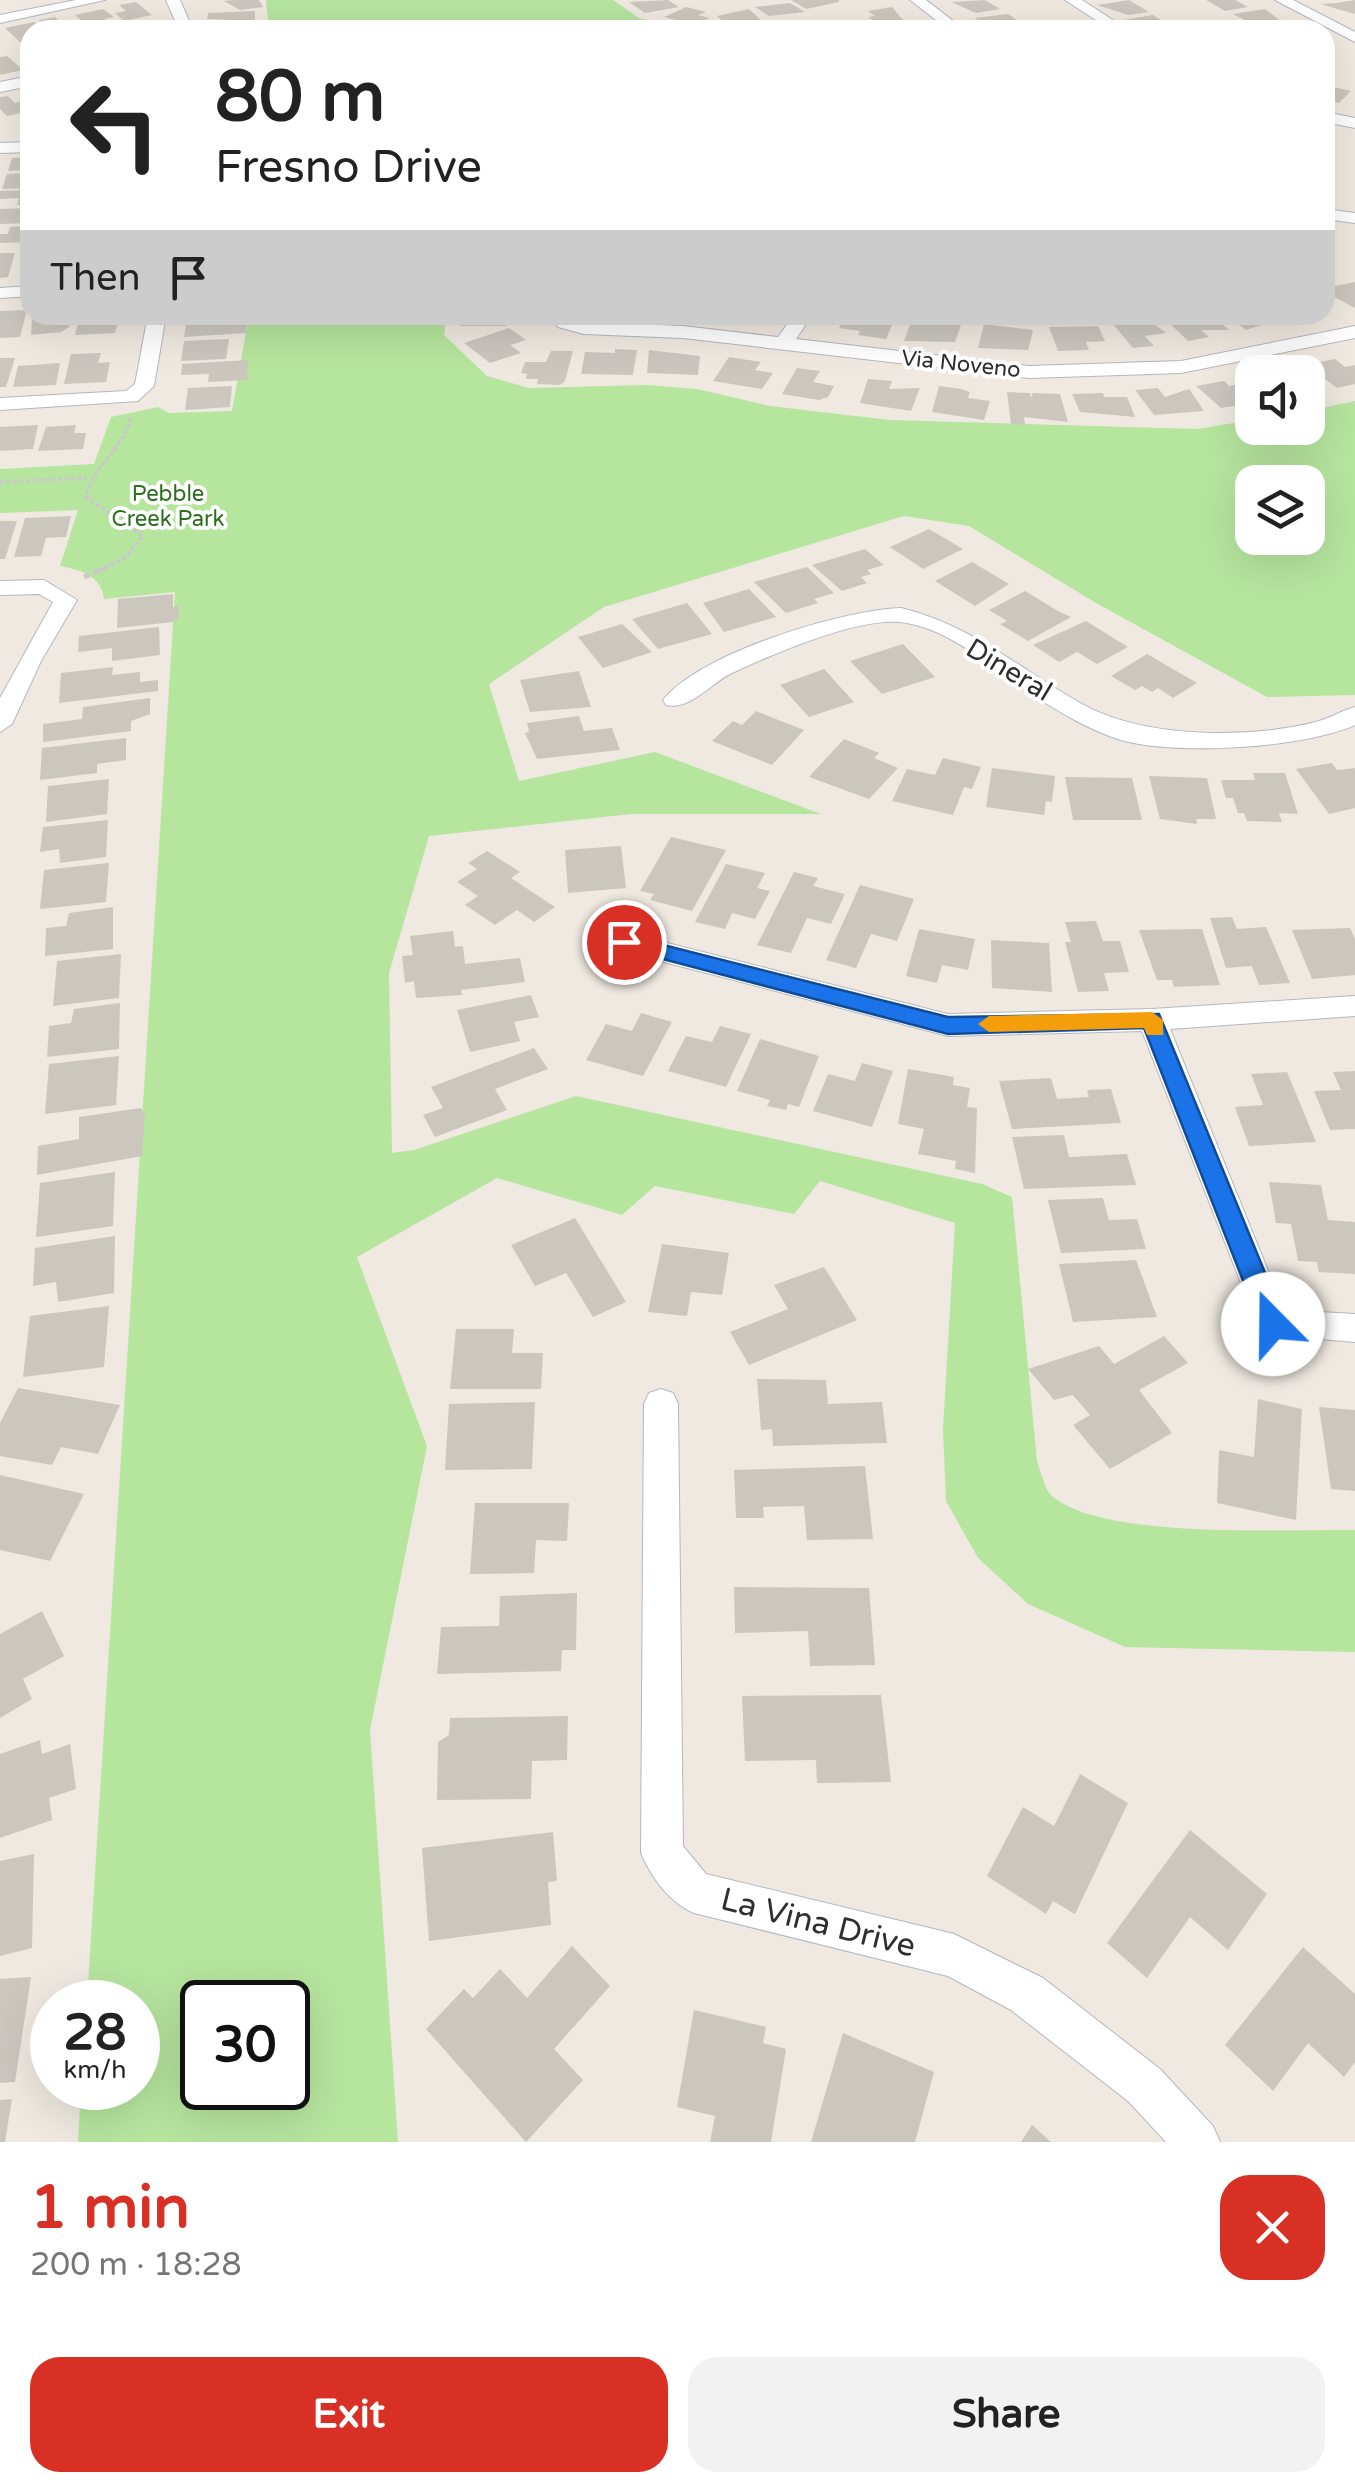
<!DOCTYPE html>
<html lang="en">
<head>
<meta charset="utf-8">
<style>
	:root { --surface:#fff; --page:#f2f2f2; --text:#222; --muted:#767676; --accent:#d93025 }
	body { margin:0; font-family:"Varela Round",sans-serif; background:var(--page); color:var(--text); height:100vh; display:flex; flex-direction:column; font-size:38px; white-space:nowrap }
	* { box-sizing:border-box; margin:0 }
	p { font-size:32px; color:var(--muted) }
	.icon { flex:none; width:55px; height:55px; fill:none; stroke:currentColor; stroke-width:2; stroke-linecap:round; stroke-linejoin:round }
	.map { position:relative; height:2142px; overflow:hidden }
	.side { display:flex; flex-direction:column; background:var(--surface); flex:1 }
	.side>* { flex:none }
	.banner { position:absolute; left:20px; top:20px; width:1315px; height:305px; border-radius:30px; box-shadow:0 10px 40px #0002; background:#fff; color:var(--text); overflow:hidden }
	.buttons { position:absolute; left:1235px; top:355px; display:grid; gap:20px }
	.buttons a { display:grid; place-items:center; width:90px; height:90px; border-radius:20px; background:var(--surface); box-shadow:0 10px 40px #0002; font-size:50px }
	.speed { position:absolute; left:30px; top:1980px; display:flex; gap:20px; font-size:50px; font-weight:700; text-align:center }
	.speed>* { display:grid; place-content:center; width:130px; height:130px; border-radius:50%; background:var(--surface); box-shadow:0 10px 40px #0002; line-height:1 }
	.speed small { font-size:25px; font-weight:400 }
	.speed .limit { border:5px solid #111; border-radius:15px; background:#fff; color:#111 }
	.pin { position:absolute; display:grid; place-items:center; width:85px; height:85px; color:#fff; margin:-42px; border:5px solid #fff; border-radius:50%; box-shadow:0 2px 10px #0007 }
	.me { position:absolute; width:110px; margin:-55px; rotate:338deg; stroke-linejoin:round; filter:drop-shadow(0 0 8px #0008) }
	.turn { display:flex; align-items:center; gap:35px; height:210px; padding:0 30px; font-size:45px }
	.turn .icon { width:130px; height:130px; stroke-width:2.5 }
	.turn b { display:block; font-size:70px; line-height:85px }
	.then { display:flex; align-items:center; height:95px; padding:0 30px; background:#0003; gap:20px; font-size:38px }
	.round { display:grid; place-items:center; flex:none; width:105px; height:105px; border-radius:30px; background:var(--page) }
	.summary { display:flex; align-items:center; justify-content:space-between; height:170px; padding:0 30px }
	h1 { font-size:60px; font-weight:800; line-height:75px; color:var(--accent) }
	.action { display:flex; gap:20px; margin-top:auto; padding:20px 30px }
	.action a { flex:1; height:115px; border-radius:30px; background:var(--accent); color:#fff; font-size:40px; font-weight:800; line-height:115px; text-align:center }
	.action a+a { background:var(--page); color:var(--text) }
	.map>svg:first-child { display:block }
	.green { fill:#b6e59e; fill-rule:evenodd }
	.building { fill:#cbc7bf }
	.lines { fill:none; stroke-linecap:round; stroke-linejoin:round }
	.street-casing { stroke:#b4b7c1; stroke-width:2 }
	.path-far1 { stroke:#c9c9c9; stroke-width:4; stroke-dasharray:4 2.5; stroke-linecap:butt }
	.path { stroke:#c9c9c9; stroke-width:5; stroke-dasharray:6 4; stroke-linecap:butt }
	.street { fill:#fff; fill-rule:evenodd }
	.route { fill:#1a73e8; stroke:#114b97; stroke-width:2.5 }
	.slow { fill:#f59e0b }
	.labels { text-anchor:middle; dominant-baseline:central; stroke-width:8; stroke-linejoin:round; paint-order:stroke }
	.far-street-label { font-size:22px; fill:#2e2e2e; stroke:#fff }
	.far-park-label { font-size:22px; fill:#2c6e1b; stroke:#fff }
	.street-label { font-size:28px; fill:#2e2e2e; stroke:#fff }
	.near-street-label { font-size:32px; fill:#2e2e2e; stroke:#fff }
</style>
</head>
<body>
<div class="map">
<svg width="1355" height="2142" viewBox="0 0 1355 2142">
	<rect width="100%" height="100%" fill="#efe9e1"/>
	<path class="green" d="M266 0H613L639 18 685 30H269Z
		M249 315H447L444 335 487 376 529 388 647 385 697 389 770 406 890 420 1197 429 1252 420V428H1308V411L1355 401V695L1267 697 1096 603 969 526 904 516 604 607 489 684 519 781 655 752 821 814H631L429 836 389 973 392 1153 414 1150 576 1096 982 1184 1012 1197 1037 1461C1041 1472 1044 1489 1052 1496 1103 1540 1286 1529 1355 1530V1652L1125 1647 1028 1604 978 1558 946 1501 943 1429 955 1223 820 1181 794 1214 655 1186 622 1215 497 1178 357 1257 427 1446 370 1730 398 2142H78L81 2088H138V2002H87L175 592 104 599C101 575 80 570 60 566L78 510 0 513V469L94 464 111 417 158 407 169 413 232 411ZM1252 482H1308V538H1252ZM202 2002H288V2088H202Z"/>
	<path class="building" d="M233 0H259L263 7 240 10 224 1Z
		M668 0 679 7 645 13 629 2Z
		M791 0H839V2L806 9Z
		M985 0 1000 9 976 13 951 2Z
		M1129 0 1149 12 1128 15 1097 5Z
		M1206 0H1235L1248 7 1225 11Z
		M1355 0V14L1320 4 1337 3Z
		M136 2 152 15 124 21 115 13 126 11 119 5Z
		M790 3 805 12 769 16 755 7Z
		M686 7 706 12 698 15 709 18 695 25 664 17Z
		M892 7 903 20 878 24 868 17 875 16 868 11Z
		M103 9 114 17 105 19 111 24 91 28 75 15Z
		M749 9 762 21 727 25 717 16Z
		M1265 9 1282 22 1256 26 1233 14Z
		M255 11V21L207 19 208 13Z
		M1008 14 1025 26 997 30 991 26 997 25 994 22 982 24 975 18Z
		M1153 15 1174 28 1147 30 1123 20Z
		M55 17 62 23 74 21 83 29 50 30 39 20Z
		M34 22 43 30H30V40L20 42 5 28Z
		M7 56 23 70 0 75V57Z
		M1325 85 1351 91 1339 103 1325 100Z
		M8 96 15 103 30 99V111L7 116 0 109V97Z
		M30 157V170L8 171 12 158Z
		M30 173V188L2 189 7 174Z
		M30 190V204L17 205 19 198 0 199V191Z
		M30 208V223L0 224V209Z
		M30 226V242L0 243V234H8L10 227Z
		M0 253H15L8 277 0 278Z
		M1355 282V308L1325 292V288Z
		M27 310 20 337 0 338V311Z
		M32 315H72L69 327 61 332 31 335Z
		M97 315H120L115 333 75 335 79 319Z
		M462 315H508L506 326H460Z
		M845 315H877L875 320 893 323 886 339 858 335 860 331 839 328Z
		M1185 315H1212L1229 330H1201L1209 337 1188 341 1164 318Z
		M1227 315H1285L1286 317 1246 330Z
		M227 316V321L247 320 246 333 184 337 187 318Z
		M912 319 961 325 955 342 904 341Z
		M1148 319 1166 333 1145 336 1154 346 1133 348 1112 323Z
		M984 324 1033 330 1028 350 978 348Z
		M1098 326 1105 341 1086 342 1089 350 1058 351 1049 327Z
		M509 328 526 340 510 345 521 353 490 363 464 343Z
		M229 339 226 359 181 361 184 341Z
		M615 349 637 350 633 375 581 374 585 352 615 353Z
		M649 350 700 356 698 375 647 373Z
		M551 351H573L565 381 560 385 537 384 538 379H526L527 374 521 373 525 362H546Z
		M101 353 98 363 110 362 106 382 64 384 71 354Z
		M729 357 761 362 755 370 773 373 762 389 713 381Z
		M0 358H15L6 387H0Z
		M1335 359 1345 367 1355 365V384L1337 388 1306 365Z
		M248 360 247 380 208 382 209 374 181 375 182 364Z
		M60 363 56 385 13 387 18 366Z
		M797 368 820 371 813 382 834 386 828 397 819 400 782 394Z
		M868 379 892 381 889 389 920 388 911 411 860 403Z
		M1224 381 1229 386 1248 382 1252 403 1221 408 1196 386Z
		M232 386 230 407 185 410 188 388Z
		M939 386 961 389 970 392 968 398 990 401 984 420 932 412Z
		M1158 388 1165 397 1189 389 1204 411 1154 415 1135 390Z
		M1007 392 1030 393 1031 398 1033 393 1060 394 1068 422 1024 417 1025 425 1011 424Z
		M1103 393 1104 397H1127L1135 417 1080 412 1072 394Z
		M38 425 33 449 0 451V427Z
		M76 425 74 433H86L83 449 38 451 46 427Z
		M71 516 66 537 46 538 41 556 14 557 25 518Z
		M0 521H17L5 559H0Z
		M929 529 963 549 923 569 890 547Z
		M865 549 884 565 867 570 871 574 861 577 867 583 842 591 812 565Z
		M972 562 1009 584 975 606 935 581Z
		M807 567 834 593 814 599 818 603 786 613 754 582Z
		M749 589 776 617 724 632 703 603Z
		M1025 591 1058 611 1071 617 1028 641 1000 624 1007 621 989 610Z
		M173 594V607L179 606V618L173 622 117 628 118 599Z
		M687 603 712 634 658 649 632 619Z
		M1086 621 1128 647 1097 664 1077 652 1059 662 1033 645Z
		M622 624 652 652 603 668 578 637Z
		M159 627 160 655 112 661V648L78 652 79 636Z
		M903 644 935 677 882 694 850 661Z
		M1147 654 1197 683 1173 698 1158 688 1152 692 1142 686 1135 690 1111 676Z
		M113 667 112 675 140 672V682L158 680V691L59 703 61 673Z
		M824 669 854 702 809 717 780 685Z
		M579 671 591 707 530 712 520 680Z
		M150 698V714L131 721V731L43 742V724L82 719 83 707Z
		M756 711 804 730 772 765 712 741 733 721 742 725Z
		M579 716 584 731 612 728 620 750 537 759 525 733 529 732 527 723Z
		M126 738V760L97 764V773L40 780 42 748Z
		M844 739 879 753 874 758 898 768 869 799 809 777Z
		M943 758 981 767 972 789 964 787 953 815 892 801 907 769 935 775Z
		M1332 763 1337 770 1355 768V808L1329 814 1296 769Z
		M992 768 1055 776 1052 802 1046 801 1044 815 986 807Z
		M1253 773H1285L1298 814 1279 813 1282 822 1247 821 1244 813H1238L1233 798H1226L1221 780H1255Z
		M1149 776 1207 778 1216 819H1196L1197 824 1160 819Z
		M1065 777 1132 778 1142 820H1073Z
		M109 779 107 814 46 822 48 786Z
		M108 820 106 857 60 863 59 849 40 852 43 827Z
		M671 837 726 850 692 911 650 900 654 894 640 891Z
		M621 846 626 888 568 893 565 850Z
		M487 851 520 872 511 878 555 907 534 922 517 910 495 925 465 905 478 896 457 882 477 869 468 863Z
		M109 863 106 902 40 909 44 870Z
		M726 864 765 873 757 888 770 891 755 919 732 913 725 929 695 922Z
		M794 872 818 878 813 886 845 894 831 924 807 918 791 953 757 945Z
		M860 885 914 899 897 941 871 934 856 968 826 960Z
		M113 907V949L45 956 46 928 66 926 69 913Z
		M1232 917 1237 929 1266 927 1290 983 1259 985 1252 966 1226 968 1210 918Z
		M1096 921 1103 941H1120L1129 972 1104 973 1109 991 1078 992 1065 942H1071L1065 922Z
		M1350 928 1355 939V975L1312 979 1292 930Z
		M919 929 975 939 968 970 942 965 937 983 906 976Z
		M1202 929 1220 985 1174 987 1172 980H1157L1139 930Z
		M453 931 455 947 463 946 465 964 520 958 525 982 461 990 462 995 416 998 414 981 405 983 402 956 413 955 410 936Z
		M991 940 1049 943 1052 992 992 988Z
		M121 954 119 998 53 1006 57 961Z
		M531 995 539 1017 514 1022 520 1041 470 1052 457 1010Z
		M120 1003 119 1049 47 1057 49 1026 71 1023 74 1009Z
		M641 1013 672 1022 643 1076 586 1060 606 1024 632 1031Z
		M720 1026 751 1034 726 1087 668 1071 686 1036 712 1042Z
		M760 1039 819 1056 799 1107 788 1104 786 1110 767 1106 770 1100 737 1091Z
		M534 1048 548 1069 495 1089 507 1110 435 1137 423 1115 443 1108 431 1087Z
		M119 1056 116 1105 45 1114 49 1064Z
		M862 1063 893 1071 872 1127 813 1111 828 1074 855 1081Z
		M908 1069 954 1077 953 1085 970 1088 967 1107 977 1108 975 1173 955 1169 956 1161 918 1154 924 1129 898 1124Z
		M1355 1071V1129L1330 1130 1314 1091 1341 1090 1333 1072Z
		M1287 1072 1316 1142 1249 1146 1235 1107 1263 1105 1251 1074Z
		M1051 1078 1057 1099 1089 1097 1087 1090 1111 1089 1121 1123 1012 1129 999 1081Z
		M141 1108 145 1114 142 1156 37 1175 38 1146 79 1139V1117Z
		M1064 1135 1069 1157 1127 1154 1136 1185 1024 1189 1012 1137Z
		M115 1172 113 1226 36 1237 40 1183Z
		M1269 1182 1321 1185 1328 1220 1355 1222V1274L1319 1272 1317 1262 1298 1261 1291 1224 1276 1223Z
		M1103 1198 1109 1220 1137 1219 1146 1249 1061 1253 1048 1200Z
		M575 1218 626 1302 593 1317 566 1273 535 1286 511 1245Z
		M115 1236 114 1293 58 1302 56 1282 33 1286 35 1248Z
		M662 1244 729 1253 722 1295 691 1292 687 1316 648 1312Z
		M1136 1260 1157 1317 1073 1322 1059 1264Z
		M824 1267 857 1320 749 1365 730 1332 788 1309 774 1285Z
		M109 1306 104 1367 23 1377 30 1316Z
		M456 1329H514L512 1353H543L541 1389H450Z
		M1164 1336 1188 1363 1139 1390 1172 1433 1110 1469 1073 1425 1090 1415 1073 1395 1054 1400 1028 1369 1099 1346 1114 1364Z
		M757 1379 826 1380 828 1404 882 1402 887 1443 773 1446 772 1429 761 1430Z
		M18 1388 120 1405 98 1454 61 1447 52 1465 0 1456V1423Z
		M1258 1399 1302 1409 1296 1520 1217 1503 1219 1450 1254 1457Z
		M535 1402 532 1469 445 1470 449 1404Z
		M1319 1407 1355 1410V1491L1331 1489Z
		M865 1466 873 1539 807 1540 804 1506 763 1507 764 1518H736L734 1470Z
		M0 1475 84 1494 50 1561 0 1550Z
		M475 1503H569L567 1541 536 1540 534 1573 470 1574Z
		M734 1587 869 1588 875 1665 810 1666 808 1631 735 1633Z
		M577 1593 576 1650H562L561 1671 437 1674 441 1627 499 1626 500 1596Z
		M42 1611 64 1656 23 1679 32 1699 0 1718V1634Z
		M881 1695 891 1782 817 1783 816 1760 745 1761 742 1696Z
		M568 1716 567 1760 532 1761 531 1799 437 1800 438 1742 449 1735 450 1718Z
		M40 1740 42 1754 70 1744 76 1789 49 1798 52 1820 0 1838V1754Z
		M1080 1774 1128 1803 1075 1914 1053 1901 1046 1914 987 1876 1023 1807 1054 1826Z
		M1190 1830 1267 1894 1228 1950 1190 1917 1147 1978 1107 1943Z
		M553 1832 557 1881 548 1882 551 1925 429 1941 422 1848Z
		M34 1854 32 1948 0 1956V1861Z
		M572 1946 610 1986 554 2049 583 2080 526 2142 426 2029 464 1989 473 1998 500 1969 527 1998Z
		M1303 1947 1355 1994V2062L1344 2077 1308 2043 1273 2091 1225 2045Z
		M31 1977 15 2082 0 2083V1979Z
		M694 2010 766 2027 763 2043 786 2049 771 2142H710L715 2116 677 2107Z
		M843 2033 934 2072 915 2142H811Z
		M12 2099 5 2142H0V2100Z
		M1032 2125 1051 2142H1021Z"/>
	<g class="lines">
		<g class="street-casing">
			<path id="street" d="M76 0H105L0 23V15Z
				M166 0H180L193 30H179Z
				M910 0H926L965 30H949Z
				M1065 0H1082L1128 30H1111Z
				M1275 0H1293L1355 32V42Z
				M30 76V86L0 92V82Z
				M1325 112 1355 118V128L1325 122Z
				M30 142V152L0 153V143Z
				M1325 209 1355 213V223L1325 219Z
				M30 286V296L0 298V288Z
				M148 315H166L154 386 138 401 0 410V398L126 391 135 384Z
				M553 315H571L584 322 683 326 778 337 794 315H812L796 339 1029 366 1181 361 1355 326V338L1181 373 1029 378 683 338 584 334 558 327Z
				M44 580 77 600 41 661 12 724 0 732V698L53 602 39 594 0 595V581Z
				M901 608C971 625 1020 669 1082 704 1143 738 1244 739 1312 723 1327 720 1340 711 1355 707V725C1304 748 1176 756 1121 740 1089 730 1061 713 1033 695 994 669 948 627 900 622 856 618 773 654 732 673 712 682 690 711 666 705L663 700C700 653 842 610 901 608Z
				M624 932 948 1014 1152 1009 1355 996V1016L1170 1029 1284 1310 1355 1314V1342L1261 1334 1142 1031 948 1036 614 949 610 942Z
				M661 1389 673 1393 678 1404 683 1846 706 1874 954 1934 1043 1978 1160 2069 1213 2126 1220 2142H1166L1128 2101 1011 2010 948 1976 694 1913C670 1903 651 1877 641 1853L644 1404 649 1393Z"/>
		</g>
		<path class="path-far1" d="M0 482 87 478
			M99 571 126 557 143 536 86 497C92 466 122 451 130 421L126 417"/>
		<path class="path" d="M84 577 105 568"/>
		<use href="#street" class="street"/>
	</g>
	<path class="route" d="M624 935 948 1017 1159 1014 1286 1324 1282 1331H1264L1260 1324 1144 1028 948 1034 617 947 614 942Z"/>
	<path class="slow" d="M1152 1012 1163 1020V1035H1147L1144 1028 989 1032 978 1024 989 1016Z"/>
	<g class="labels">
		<g class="far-street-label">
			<text transform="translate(961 364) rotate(6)">Via Noveno</text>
		</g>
		<g class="far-park-label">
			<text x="168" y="494">Pebble<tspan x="168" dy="25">Creek Park</tspan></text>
		</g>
		<g class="street-label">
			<text transform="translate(1009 670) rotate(31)">Dineral</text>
		</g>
		<g class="near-street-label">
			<text transform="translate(818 1923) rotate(14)">La Vina Drive</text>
		</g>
	</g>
</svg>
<div class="buttons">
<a><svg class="icon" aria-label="sound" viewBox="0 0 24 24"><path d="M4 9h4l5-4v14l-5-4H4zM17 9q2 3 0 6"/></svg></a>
<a><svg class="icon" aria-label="layers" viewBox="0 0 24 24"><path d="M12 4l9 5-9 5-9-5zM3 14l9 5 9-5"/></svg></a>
</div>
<div class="speed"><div>28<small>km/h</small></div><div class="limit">30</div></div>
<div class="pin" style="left:624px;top:942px;background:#d93025"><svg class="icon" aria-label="arrive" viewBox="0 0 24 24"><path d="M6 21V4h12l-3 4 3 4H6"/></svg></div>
<svg class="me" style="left:1273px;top:1324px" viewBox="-20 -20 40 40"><circle r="19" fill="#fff"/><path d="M0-13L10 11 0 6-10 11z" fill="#1a73e8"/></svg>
<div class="banner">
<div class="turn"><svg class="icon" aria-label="left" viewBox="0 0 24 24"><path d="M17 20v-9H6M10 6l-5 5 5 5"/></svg><div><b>80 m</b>Fresno Drive</div></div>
<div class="then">Then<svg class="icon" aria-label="arrive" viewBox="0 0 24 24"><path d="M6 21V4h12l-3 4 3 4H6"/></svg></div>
</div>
</div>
<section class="side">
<div class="summary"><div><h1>1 min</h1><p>200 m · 18:28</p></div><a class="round" style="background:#d93025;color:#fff"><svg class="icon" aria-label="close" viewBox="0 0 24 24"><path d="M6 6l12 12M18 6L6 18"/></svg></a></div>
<div class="action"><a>Exit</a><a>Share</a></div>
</section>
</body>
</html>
